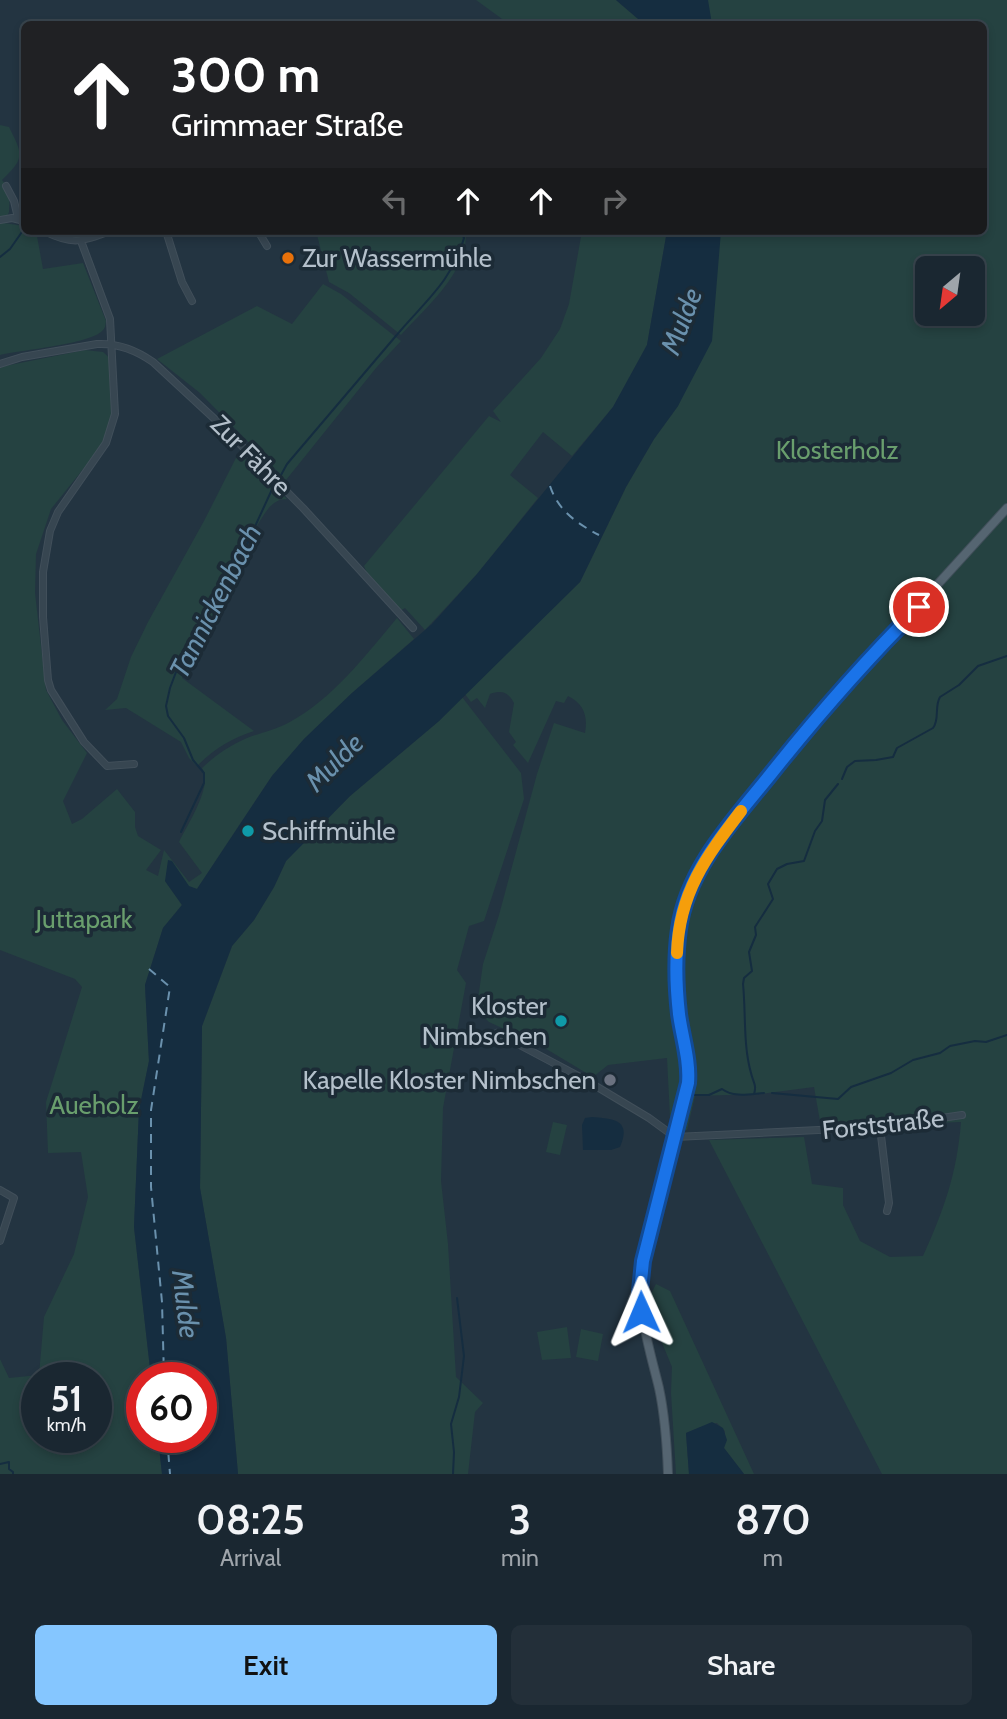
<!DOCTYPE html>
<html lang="en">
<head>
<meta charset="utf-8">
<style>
	:root { --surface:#1a2731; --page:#232f39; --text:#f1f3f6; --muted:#9fa5ab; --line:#38444d; --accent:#85c6ff }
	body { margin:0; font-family:Cabin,sans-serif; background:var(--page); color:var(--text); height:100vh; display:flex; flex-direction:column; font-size:26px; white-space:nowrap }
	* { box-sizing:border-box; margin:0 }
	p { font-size:23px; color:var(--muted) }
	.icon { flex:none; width:38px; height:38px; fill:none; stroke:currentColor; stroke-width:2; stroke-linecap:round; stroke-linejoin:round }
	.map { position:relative; height:1474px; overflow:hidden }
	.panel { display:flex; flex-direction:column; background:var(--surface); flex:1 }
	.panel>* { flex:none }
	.hud { position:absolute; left:21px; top:21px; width:966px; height:214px; border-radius:10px; box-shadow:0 4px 10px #0003,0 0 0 2px var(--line); background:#202124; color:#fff; overflow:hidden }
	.needle { width:46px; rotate:209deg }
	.tools { position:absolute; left:915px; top:256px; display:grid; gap:14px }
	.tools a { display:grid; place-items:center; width:70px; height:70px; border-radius:10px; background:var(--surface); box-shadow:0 4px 10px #0003,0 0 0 2px var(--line); font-size:35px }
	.speed { position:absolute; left:21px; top:1362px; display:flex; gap:14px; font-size:35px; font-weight:700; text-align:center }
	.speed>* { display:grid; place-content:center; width:91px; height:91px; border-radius:50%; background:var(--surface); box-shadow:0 4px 10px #0003,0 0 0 2px var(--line); line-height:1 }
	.speed small { font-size:18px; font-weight:400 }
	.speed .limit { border:10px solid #d22; background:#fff; color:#111 }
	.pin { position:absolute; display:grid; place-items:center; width:60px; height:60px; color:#fff; margin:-30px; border:4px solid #fff; border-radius:50%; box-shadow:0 2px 7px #0007 }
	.me { position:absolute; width:77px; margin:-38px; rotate:359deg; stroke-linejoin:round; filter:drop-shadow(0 0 5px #0008) }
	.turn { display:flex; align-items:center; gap:24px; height:147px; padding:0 35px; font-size:32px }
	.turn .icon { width:91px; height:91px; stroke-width:2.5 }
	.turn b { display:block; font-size:49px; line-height:60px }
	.lanes { display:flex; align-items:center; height:66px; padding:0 35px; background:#0003; justify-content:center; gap:35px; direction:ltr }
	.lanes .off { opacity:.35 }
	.eta { display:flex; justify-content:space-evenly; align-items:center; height:119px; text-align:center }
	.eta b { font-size:42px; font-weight:600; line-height:49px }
	.button { display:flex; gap:14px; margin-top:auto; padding:14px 35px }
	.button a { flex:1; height:80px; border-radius:10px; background:var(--accent); color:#111; font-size:28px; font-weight:600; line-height:80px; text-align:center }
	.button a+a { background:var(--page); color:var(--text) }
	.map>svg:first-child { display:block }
	.green { fill:#254241; fill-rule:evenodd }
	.water { fill:#152d40 }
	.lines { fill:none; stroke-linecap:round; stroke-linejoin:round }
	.stream { stroke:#152d40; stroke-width:2 }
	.ferry { stroke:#6a91ad; stroke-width:2; stroke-dasharray:9 7; stroke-linecap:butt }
	.minor-casing { stroke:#414f5a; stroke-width:8 }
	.major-casing { stroke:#414f5a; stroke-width:10 }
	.minor { stroke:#374651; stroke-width:6 }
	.major { stroke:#556571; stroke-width:8 }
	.route-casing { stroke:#114b97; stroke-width:18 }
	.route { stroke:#1a73e8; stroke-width:12 }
	.slow { stroke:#f59e0b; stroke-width:12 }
	.food-dot { fill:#e8710a; stroke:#1c2b36; stroke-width:2.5 }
	.culture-dot { fill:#0f9aa8; stroke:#1c2b36; stroke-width:2.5 }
	.worship-dot { fill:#6b7280; stroke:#1c2b36; stroke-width:2.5 }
	.labels { text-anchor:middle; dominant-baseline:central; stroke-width:7; stroke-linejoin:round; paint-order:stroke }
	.poi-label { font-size:26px; fill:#b4c0cb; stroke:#1c2b36; text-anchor:start }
	.park-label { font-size:26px; fill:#699e6d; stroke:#1c2b36 }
	.street-label { font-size:26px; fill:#b4c0cb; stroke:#1c2b36 }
	.water-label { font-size:28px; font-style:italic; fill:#6a91ad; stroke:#1c2b36 }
</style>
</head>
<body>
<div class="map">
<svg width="1007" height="1474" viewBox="0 0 1007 1474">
	<rect width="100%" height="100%" fill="#233441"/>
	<path class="green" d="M476 0H616L644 24H509Z
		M706 0H1007V503C985 528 964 554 941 579 916 606 889 632 864 659 829 697 797 737 765 777 738 811 706 845 688 885 672 918 672 958 674 994 675 1023 699 1097 670 1117L667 1058 608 1065 593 1077 543 1047 489 1022 478 1011V999L483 964 499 915 537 774 554 723 585 733C588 716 584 704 568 696L564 703 556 701 528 763 513 745 516 742 509 732 514 703C508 692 502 690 490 694L485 708 477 698 471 702 465 694 580 582 626 487 654 439 678 406 721 231H984V24H711ZM928 268H973V313H928Z
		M0 125 9 127C23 155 25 158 2 180L10 190 9 212 4 223 24 226V231H29L37 236 43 269 83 263 106 321C105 326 106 327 102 331 90 344 21 350 0 355Z
		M316 231H466C468 273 426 307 401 335L349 293 329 282Z
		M582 231H667L647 345 613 407 572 456 543 432 510 475 538 498 477 574 425 630 405 608 398 612 372 585 364 566 489 416 501 422 493 411 541 358 560 329 569 304Z
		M323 284 341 294 401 341 376 368 286 480 200 393 157 359 257 306 292 324Z
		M85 350 103 352 112 360 115 415 105 442 51 509 36 554 35 593 46 690 62 720 87 753 63 801 72 824 82 819 117 789 135 812V827L138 836 161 850 146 870 158 876 164 850 189 882 202 873 179 842C187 825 214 785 202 768 216 755 229 746 247 738 260 733 275 730 288 723 333 699 365 656 397 618L414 639 352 693 304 739 272 776 197 889 165 881 182 905 163 928 145 985 149 1061 139 1110 134 1227 151 1377H142V1437H158L162 1474H0V1359L9 1378 39 1375 44 1317 74 1254 88 1197 81 1152 48 1153 46 1102 82 987 75 979 0 950V367ZM37 1377H96V1437H37Z
		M239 452 287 499C279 499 274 502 268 509 249 534 234 576 219 605 207 629 189 651 182 678L254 731C232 738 214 749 197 766L189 758 181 742 126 708 105 710 117 699 131 657 148 622 204 521Z
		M1007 512V1474H882L709 1140 804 1137 812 1184 843 1188V1205L860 1241 890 1257 923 1256C944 1210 957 1173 961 1122L821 1127 814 1087 760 1094 695 1096 687 1130 682 1129C684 1110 692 1090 691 1071 690 1017 670 963 687 907 701 861 737 821 768 783 843 689 927 603 1007 512Z
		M462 697 521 773 524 799 484 921 469 926 457 970 466 983 443 1108 441 1181 448 1244 456 1377 483 1403 475 1412 468 1474H238L226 1338 200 1188 202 1026 232 946 254 920 274 887 286 861 350 796 439 721Z
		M553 1122 567 1125 560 1155 546 1152Z
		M656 1284 670 1291 754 1474H744L724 1448 725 1431 717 1423C707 1424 696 1429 686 1433L689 1474H676L671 1393 672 1367 646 1304Z
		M567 1327 571 1358 542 1360 537 1332Z
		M581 1329 603 1334 598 1361 576 1357Z"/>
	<path class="water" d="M616 0H708L712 24H644Z
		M667 231H721L712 341 678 406 654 439 626 487 580 582 439 721 350 796 286 861 274 887 254 920 232 946 202 1026 200 1188 226 1338 238 1474H162L158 1437H201V1377H151L134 1227 139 1110 149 1061 145 985 163 928 182 905 165 881 168 860 172 861 189 886 197 889 272 776 304 739 352 693 432 624 477 574 613 407 647 345Z
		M592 1117C613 1119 632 1119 620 1147L611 1150H583L582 1125 585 1118Z
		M712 1422 723 1428 727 1440 724 1448 744 1474H689L686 1433Z"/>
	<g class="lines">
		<path class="stream" d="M59 231 80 236 99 231
			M0 257 10 249 24 229
			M281 475 287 464C323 422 359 379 395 337 423 303 452 282 464 238L461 231
			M842 779 847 767 855 761 876 760 893 757 897 748 933 728C940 719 934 707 940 697L959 685 978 666 1007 656
			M181 832 204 783V773L193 760 184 738 168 716 166 706 170 688 179 664 247 544 274 485
			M772 1093 838 1099 851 1087 891 1073 913 1060 940 1053 950 1046 975 1041 986 1042 1007 1035
			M754 1094C757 1085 753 1082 751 1073 743 1045 746 1013 743 984L744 978 752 971 749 952 756 935 755 927 773 899 768 884 777 869 787 864 804 861 815 831 822 821 825 800 838 784
			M694 1095H709L722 1089C734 1098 750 1094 764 1093
			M0 1464 9 1462V1469L13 1472V1474
			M453 1474 454 1452 451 1424 459 1397 464 1356 457 1298"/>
		<path class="ferry" d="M550 486C558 510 576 523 599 535
			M149 969 170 987 151 1110V1187L162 1302 164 1377
			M167 1437 170 1474"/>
		<g class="minor-casing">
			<path id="minor" d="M6 186 14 201 18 218
				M0 220 12 218 24 221
				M44 231C72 245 82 242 110 231
				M166 231 182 282 192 301
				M258 231 267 246
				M81 241 110 319 115 414 106 443 58 512 50 531 43 572V617L48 680 51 690 84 742 107 766 134 764
				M0 364 22 357 97 344C118 343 136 350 153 362L220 424 303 508 413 628
				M497 1033 584 1079 649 1118 675 1137 880 1127 962 1115
				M880 1127 889 1203 887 1211
				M0 1190 14 1198 0 1241"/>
		</g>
		<g class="major-casing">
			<path id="major" d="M668 1474C667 1446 665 1416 659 1388 648 1343 636 1309 643 1261L688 1083 687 1062 677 994V941L683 908 696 875 733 822 818 716 1007 508"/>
		</g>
		<use href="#minor" class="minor"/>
		<use href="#major" class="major"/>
	</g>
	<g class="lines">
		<g class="route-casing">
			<path id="route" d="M641 1312 640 1291 643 1261 688 1083C690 1060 682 1037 679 1014 676 987 675 957 679 929 687 869 733 821 770 775 817 716 866 660 919 607"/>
		</g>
		<use href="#route" class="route"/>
		<path class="slow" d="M677 953C679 893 706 857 741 811"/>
	</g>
	<circle class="food-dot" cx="288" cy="258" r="7"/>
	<g class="culture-dot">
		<circle cx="248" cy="831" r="7"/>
		<circle cx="561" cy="1021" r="7"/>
	</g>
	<circle class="worship-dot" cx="610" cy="1080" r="7"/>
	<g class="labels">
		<g class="poi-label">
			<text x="302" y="258">Zur Wassermühle</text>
			<text x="262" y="831">Schiffmühle</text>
			<text x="547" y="1006" text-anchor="end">Kloster<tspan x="547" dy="30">Nimbschen</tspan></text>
			<text x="596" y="1080" text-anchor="end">Kapelle Kloster Nimbschen</text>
		</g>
		<g class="park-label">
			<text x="837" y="450">Klosterholz</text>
			<text x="84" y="919">Juttapark</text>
			<text x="94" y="1105">Aueholz</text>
		</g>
		<g class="street-label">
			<text transform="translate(251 455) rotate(45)">Zur Fähre</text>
			<text transform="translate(883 1124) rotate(-6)">Forststraße</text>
		</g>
		<g class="water-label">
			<text transform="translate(681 321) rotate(-69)">Mulde</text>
			<text transform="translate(215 601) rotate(-63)">Tannickenbach</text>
			<text transform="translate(334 762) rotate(-45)">Mulde</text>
			<text transform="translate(186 1304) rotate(83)">Mulde</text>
		</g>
	</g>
</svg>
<div class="tools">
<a><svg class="needle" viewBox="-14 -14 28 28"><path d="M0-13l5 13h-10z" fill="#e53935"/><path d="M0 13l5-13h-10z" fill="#9fa5ab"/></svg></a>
</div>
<div class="speed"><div>51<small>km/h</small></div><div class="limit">60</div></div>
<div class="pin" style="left:919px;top:607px;background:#d93025"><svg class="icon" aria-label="arrive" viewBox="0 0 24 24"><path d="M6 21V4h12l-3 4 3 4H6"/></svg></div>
<svg class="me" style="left:641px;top:1312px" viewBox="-20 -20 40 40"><path d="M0-17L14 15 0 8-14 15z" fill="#1a73e8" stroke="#fff" stroke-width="4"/></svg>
<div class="hud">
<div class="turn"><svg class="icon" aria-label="ahead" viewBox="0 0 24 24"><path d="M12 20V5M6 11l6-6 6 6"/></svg><div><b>300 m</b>Grimmaer Straße</div></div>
<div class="lanes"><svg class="icon off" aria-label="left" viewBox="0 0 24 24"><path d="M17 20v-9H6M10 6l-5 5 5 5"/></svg><svg class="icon" aria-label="ahead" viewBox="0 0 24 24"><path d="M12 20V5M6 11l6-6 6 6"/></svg><svg class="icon" aria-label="ahead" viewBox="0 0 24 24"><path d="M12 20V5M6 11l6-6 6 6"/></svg><svg class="icon off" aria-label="right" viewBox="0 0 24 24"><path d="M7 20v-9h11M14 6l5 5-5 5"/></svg></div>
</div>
</div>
<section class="panel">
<div class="eta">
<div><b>08:25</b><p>Arrival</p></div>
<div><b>3</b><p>min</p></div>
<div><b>870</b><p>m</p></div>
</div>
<div class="button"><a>Exit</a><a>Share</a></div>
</section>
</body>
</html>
